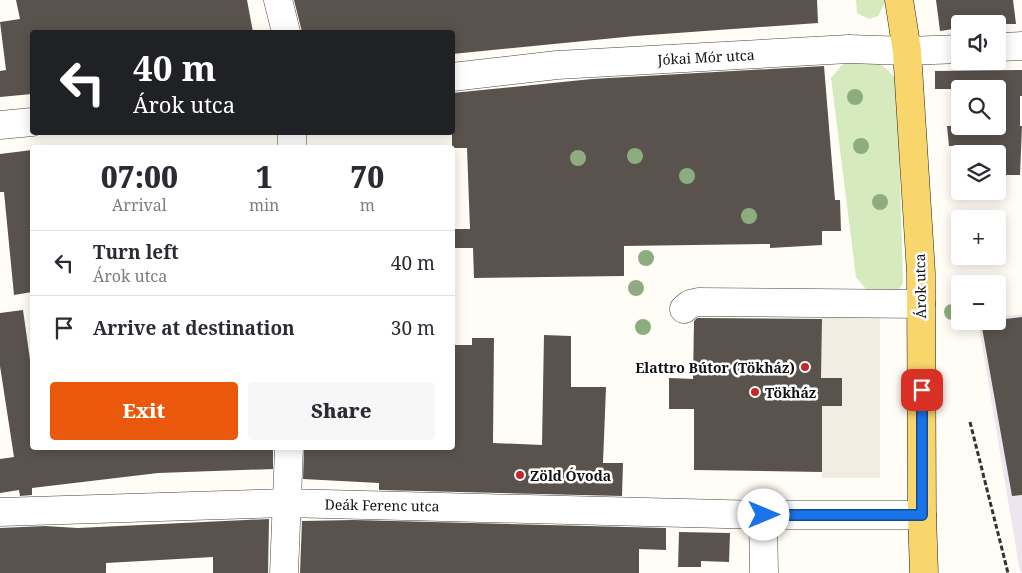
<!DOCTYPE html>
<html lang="en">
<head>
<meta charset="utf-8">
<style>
	:root { --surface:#fff; --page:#f7f7f7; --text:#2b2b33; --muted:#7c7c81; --line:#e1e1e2; --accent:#ea580c }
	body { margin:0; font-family:"Noto Serif",serif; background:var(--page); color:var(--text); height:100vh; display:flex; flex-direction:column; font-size:19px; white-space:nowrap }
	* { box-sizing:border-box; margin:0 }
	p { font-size:16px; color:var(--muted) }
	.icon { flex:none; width:28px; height:28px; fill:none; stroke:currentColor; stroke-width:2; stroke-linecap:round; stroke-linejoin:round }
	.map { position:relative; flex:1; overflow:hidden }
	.sheet { position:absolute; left:30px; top:145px; width:425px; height:305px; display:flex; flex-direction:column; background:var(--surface); border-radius:5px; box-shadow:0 2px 12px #0003 }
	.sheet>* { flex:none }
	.hud { position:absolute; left:30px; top:30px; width:425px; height:105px; border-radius:5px; box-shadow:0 2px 12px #0003; background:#202124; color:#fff; overflow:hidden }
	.buttons { position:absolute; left:951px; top:15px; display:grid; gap:10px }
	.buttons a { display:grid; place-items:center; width:55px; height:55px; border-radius:5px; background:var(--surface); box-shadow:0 2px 12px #0003; font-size:25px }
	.pin { position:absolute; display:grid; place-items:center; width:42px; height:42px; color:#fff; margin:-21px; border-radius:10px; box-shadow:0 2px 8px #0006 }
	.me { position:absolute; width:55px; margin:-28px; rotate:90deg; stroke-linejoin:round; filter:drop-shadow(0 0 4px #0008) }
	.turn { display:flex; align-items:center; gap:18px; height:105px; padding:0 20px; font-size:22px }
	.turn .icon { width:65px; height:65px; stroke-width:2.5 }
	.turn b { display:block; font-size:35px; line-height:42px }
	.eta { display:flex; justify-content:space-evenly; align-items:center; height:85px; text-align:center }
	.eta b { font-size:30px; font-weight:800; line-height:35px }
	.primary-button { display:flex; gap:10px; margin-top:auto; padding:10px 20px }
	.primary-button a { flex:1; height:58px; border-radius:5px; background:var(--accent); color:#fff; font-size:20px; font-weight:800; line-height:58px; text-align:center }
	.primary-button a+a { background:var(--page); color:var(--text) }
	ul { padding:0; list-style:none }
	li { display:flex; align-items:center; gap:15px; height:65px; padding:0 20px; border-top:1px solid var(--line) }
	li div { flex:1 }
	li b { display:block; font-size:19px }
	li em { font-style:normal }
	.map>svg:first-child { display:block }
	.industrial { fill:#eee6ef }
	.green { fill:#d5ebbd }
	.plaza { fill:#f1ede2 }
	.building { fill:#5a524d }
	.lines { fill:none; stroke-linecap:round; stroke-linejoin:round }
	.minor-casing { stroke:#444; stroke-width:29 }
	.major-casing { stroke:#222; stroke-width:29 }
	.path { stroke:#333; stroke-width:3; stroke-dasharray:5 2.5; stroke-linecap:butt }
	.minor { stroke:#fff; stroke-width:28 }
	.major { stroke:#f9d66b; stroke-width:28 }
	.tree { fill:#8dad7f }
	.route-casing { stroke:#114b97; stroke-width:12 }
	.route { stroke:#1a73e8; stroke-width:9 }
	.poi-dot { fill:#c4262e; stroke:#fff; stroke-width:2 }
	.labels { text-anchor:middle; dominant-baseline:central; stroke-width:5; stroke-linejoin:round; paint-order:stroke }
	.street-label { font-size:14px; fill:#111; stroke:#fff }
	.poi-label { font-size:14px; font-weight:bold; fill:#111; stroke:#fff; text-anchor:start }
</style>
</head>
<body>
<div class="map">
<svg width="1022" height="573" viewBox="0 0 1022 573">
	<rect width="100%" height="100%" fill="#fffdf5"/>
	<path class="industrial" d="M1022 314V572H1020L978 321H998V317Z"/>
	<path class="green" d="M856 0H886V1L878 16 869 19 857 13Z
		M858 57C876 59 886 66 897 81L903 283 898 291 871 295 856 277 831 78 842 65Z"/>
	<path class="plaza" d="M822 314 880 315V478H822V406L842 378H821Z"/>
	<path class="building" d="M16 0H247L253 32H32V94L0 97V71L6 70 0 22 20 19Z
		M294 0H817L818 23 635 36 452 54V32H302Z
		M936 0H1013L1016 24H960V28L940 31Z
		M824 66 835 200H840L841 231H822V245L770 248V244L624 246V276L474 278 473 248H452V229H470L467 148H452V93L592 79Z
		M1022 70V96H1020V126H1022L1020 175H998V154H994V145L949 146 947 126H998V89H935V71Z
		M32 150V292L14 295 4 192H0V154Z
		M23 310 32 374V448H273V469L158 473 32 488V495L20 496 19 490 0 493V459L14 457 0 366V313Z
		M1022 317V495L1012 496 981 322Z
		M697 318 822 319 821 378H842V406H822V472L694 470V409H669V378L693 379 694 321Z
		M544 335 571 336V387H606L603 463H623L622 496 379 490V483L303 479 304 448H452V345H472V338H494L493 443 542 445Z
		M269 519 268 573H213V557L106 563V573H0V528L45 526 78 528Z
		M354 520 666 528V550L639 549V573H300L302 521Z
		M679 532 730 533 729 562 701 561V567H678Z"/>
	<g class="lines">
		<g class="minor-casing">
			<path id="minor" d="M278 0 286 32
				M998 47 1022 46
				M452 77 557 65 849 49 907 51 960 49
				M0 125 32 122
				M292 132V148
				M684 309 690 304 698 302 921 304
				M0 512 286 503 763 515H922
				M763 515 764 573
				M284 573 289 448"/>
		</g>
		<g class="major-casing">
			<path id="major" d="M899 0 907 51 921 273 922 515 924 573"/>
		</g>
		<path class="path" d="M970 422 1008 573"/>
		<use href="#minor" class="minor"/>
		<use href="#major" class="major"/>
	</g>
	<g class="tree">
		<circle cx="855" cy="97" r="8"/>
		<circle cx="861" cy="146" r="8"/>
		<circle cx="635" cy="156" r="8"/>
		<circle cx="578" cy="158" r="8"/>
		<circle cx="687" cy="176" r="8"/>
		<circle cx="880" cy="202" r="8"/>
		<circle cx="749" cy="216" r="8"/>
		<circle cx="646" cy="258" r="8"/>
		<circle cx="636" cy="288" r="8"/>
		<circle cx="952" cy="312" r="8"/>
		<circle cx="643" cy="327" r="8"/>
	</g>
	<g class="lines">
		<g class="route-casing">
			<path id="route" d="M764 515H922V390"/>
		</g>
		<use href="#route" class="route"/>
	</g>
	<g class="poi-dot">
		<circle cx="805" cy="367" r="5"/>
		<circle cx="755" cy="392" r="5"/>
		<circle cx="520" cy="475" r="5"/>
	</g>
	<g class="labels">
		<g class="street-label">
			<text transform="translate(706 57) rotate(-3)">Jókai Mór utca</text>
			<text transform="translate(920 286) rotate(-91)">Árok utca</text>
			<text transform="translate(382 505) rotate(1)">Deák Ferenc utca</text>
		</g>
		<g class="poi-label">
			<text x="795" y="367" text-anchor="end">Elattro Bútor (Tökház)</text>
			<text x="765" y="392">Tökház</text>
			<text x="530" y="475">Zöld Óvoda</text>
		</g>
	</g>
</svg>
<div class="buttons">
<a><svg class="icon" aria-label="sound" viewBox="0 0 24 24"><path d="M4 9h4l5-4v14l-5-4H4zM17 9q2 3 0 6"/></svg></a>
<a><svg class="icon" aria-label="search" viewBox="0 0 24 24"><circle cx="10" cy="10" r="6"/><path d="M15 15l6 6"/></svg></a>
<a><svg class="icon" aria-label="layers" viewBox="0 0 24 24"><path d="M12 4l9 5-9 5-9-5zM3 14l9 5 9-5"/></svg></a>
<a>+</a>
<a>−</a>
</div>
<div class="pin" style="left:922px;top:390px;background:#d93025"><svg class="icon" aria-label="arrive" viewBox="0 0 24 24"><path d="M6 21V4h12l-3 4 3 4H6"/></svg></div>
<svg class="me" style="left:764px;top:515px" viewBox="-20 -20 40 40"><circle r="19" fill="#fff"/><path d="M0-13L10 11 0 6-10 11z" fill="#1a73e8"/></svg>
<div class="hud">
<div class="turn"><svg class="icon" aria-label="left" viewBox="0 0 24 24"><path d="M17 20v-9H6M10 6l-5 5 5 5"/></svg><div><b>40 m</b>Árok utca</div></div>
</div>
<section class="sheet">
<div class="eta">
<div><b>07:00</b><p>Arrival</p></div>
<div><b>1</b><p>min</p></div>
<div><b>70</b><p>m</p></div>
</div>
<ul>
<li><svg class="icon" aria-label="left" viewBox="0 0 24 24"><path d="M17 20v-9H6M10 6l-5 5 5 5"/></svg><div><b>Turn left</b><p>Árok utca</p></div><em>40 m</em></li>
<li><svg class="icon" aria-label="arrive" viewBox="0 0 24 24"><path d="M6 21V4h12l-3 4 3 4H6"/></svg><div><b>Arrive at destination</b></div><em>30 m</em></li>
</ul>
<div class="primary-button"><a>Exit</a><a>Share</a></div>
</section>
</div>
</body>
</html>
